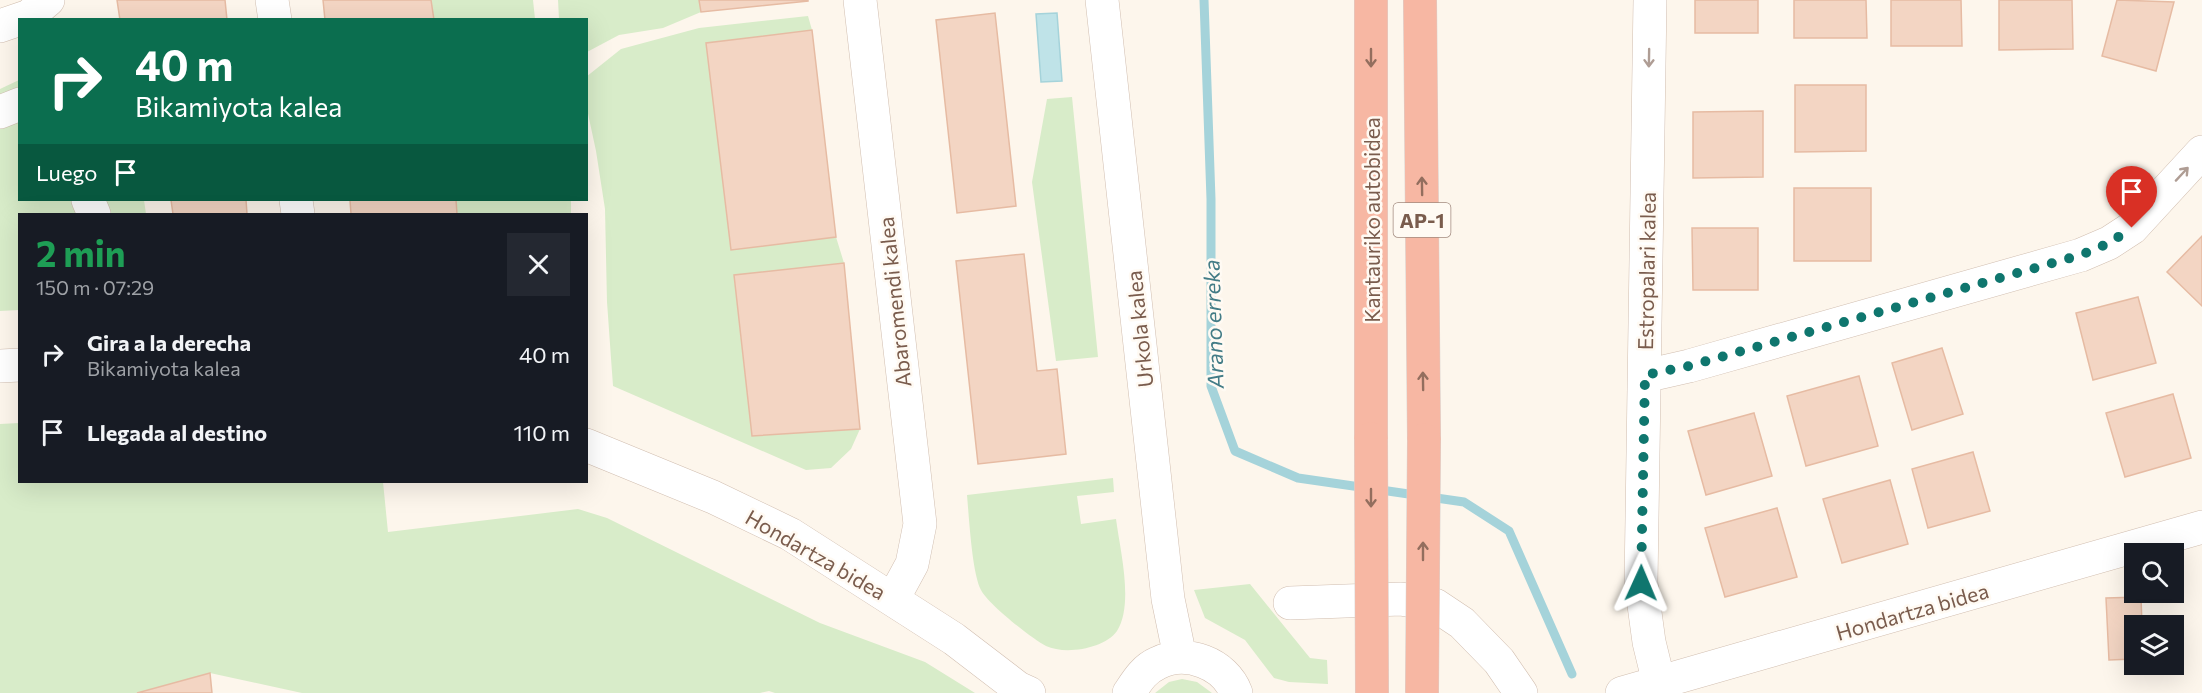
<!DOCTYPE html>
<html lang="es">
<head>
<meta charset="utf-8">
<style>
	:root { --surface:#171b24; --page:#242831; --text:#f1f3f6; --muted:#9ea1a6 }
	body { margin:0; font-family:Commissioner,sans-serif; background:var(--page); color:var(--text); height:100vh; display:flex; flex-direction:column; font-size:22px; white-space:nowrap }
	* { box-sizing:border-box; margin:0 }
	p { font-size:20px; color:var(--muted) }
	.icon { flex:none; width:33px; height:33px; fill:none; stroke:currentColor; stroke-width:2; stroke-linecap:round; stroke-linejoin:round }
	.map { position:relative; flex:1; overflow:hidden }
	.side { position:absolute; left:18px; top:213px; width:570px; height:270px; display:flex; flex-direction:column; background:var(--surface); border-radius:0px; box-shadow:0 6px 24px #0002 }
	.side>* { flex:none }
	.banner { position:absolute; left:18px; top:18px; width:570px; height:183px; border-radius:0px; box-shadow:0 6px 24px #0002; background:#0b6e4f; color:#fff; overflow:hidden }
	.controls { position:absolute; left:2124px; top:543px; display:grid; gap:12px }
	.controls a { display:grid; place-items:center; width:60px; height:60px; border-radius:0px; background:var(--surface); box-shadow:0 6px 24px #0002; font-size:30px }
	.pin { position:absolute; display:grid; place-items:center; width:51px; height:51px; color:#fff; margin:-62px -26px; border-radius:50% 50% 50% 0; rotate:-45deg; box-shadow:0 0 6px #0007 }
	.pin .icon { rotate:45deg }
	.me { position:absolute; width:66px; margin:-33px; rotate:1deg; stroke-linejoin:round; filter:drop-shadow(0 0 4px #0008) }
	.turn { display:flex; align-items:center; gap:21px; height:126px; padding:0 18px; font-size:27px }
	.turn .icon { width:78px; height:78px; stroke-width:2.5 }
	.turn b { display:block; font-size:42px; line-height:51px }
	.then { display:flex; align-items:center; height:57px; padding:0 18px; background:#0003; gap:12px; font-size:22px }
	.round { display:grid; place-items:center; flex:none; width:63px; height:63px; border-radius:0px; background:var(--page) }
	.overview { display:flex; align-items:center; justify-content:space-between; height:102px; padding:0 18px }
	h1 { font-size:36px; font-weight:700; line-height:45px; color:#1e9e55 }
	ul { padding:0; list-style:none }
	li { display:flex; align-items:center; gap:18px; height:78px; padding:0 18px }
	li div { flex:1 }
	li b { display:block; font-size:22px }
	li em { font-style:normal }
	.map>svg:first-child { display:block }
	.green { fill:#d8ecc9 }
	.water { fill:#bfe3e8; stroke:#a5d3da; stroke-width:1.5 }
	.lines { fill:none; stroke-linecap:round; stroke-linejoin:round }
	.stream { stroke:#a5d3da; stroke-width:9 }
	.building { fill:#f3d5c3; stroke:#e6bba3; stroke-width:1.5 }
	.minor-casing { stroke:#d1beb0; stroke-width:34 }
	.highway-casing { stroke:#dad1cd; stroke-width:34 }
	.minor { stroke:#fff; stroke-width:33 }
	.highway { stroke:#f7b7a3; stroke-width:33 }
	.highway-bridge-casing { stroke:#dad1cd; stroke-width:34; stroke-linecap:butt }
	.highway-bridge { stroke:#f7b7a3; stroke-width:33 }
	.oneway { stroke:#936e5e }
	.oneway2 { stroke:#af9d94 }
	.route { stroke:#0f766e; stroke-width:10; stroke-dasharray:0 18 }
	.labels { text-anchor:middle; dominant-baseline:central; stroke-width:5; stroke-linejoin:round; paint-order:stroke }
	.shield { fill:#fffaf3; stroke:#a28b7f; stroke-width:1.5 }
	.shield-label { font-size:20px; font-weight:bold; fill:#7a5c4d }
	.street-label { font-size:21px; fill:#7a5c4d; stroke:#fffaf3 }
	.water-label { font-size:22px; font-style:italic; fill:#437c86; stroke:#fffaf3 }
</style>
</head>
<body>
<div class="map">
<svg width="2202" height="693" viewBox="0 0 2202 693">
	<rect width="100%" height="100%" fill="#fdf6ec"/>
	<path class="green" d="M431 0H533L535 19H434Z
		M558 0H699L701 12 663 28 619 35 587 52 586 20 559 19Z
		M808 16 812 30 706 43 731 249 836 237 844 263 734 276 752 436 860 429 851 449 831 468 806 470 613 386 607 302 605 209 596 151 587 109 586 77 621 49 699 28Z
		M19 80 20 200H144L146 214H20L19 310 0 311V89Z
		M1072 97 1098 357 1056 361 1032 182 1047 99Z
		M456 200H571V214H457Z
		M19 423 20 482H383L388 532 578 509 607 518 820 623 925 662 975 693H775L769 691 760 693H302L210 673 137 693H0V424Z
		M1113 478 1114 492 1077 496 1081 524 1116 519C1120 550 1134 604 1117 631 1104 649 1065 655 1046 646 1032 639 987 603 981 590 972 573 969 517 967 495Z
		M1250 584 1310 658 1327 660 1328 684 1289 682 1274 678 1245 640 1205 618 1194 590Z
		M1182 679 1197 682 1212 693H1155L1169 682Z"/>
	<path class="water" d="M1057 13 1062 81 1041 82 1036 14Z"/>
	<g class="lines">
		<path class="stream" d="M1204 0 1211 199V386L1235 451 1298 478 1464 502 1509 531 1572 674"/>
	</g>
	<path class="building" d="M117 0H225L227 20H120Z
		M323 0H431L434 20H325Z
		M699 0H808V1L701 12Z
		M1695 0H1758V33H1695Z
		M1794 0H1866L1867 38H1794Z
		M1891 0H1961L1962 46H1891Z
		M1999 0H2072L2073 49 1999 50Z
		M2117 0 2174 2 2156 71 2102 56Z
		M995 13 1016 206 957 213 936 20Z
		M812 30 836 237 731 250 706 43Z
		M1795 85H1866V151L1795 152Z
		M1763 111V177L1693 178V112Z
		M1794 188H1871V261H1794Z
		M171 200H246L247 214H173Z
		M350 200H456L457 214H351Z
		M1692 228H1758V290H1693Z
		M2202 236V306L2167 272Z
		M1024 254 1037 371 1057 369 1066 454 978 464 956 261Z
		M844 263 860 429 752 436 734 275Z
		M2138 297 2156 363 2093 380 2076 313Z
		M1942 348 1963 414 1912 430 1892 363Z
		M1859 376 1878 446 1806 466 1787 396Z
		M2173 394 2191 458 2125 477 2106 413Z
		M1754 413 1772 476 1706 495 1688 431Z
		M1973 452 1990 511 1928 528 1912 469Z
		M1890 480 1908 544 1842 563 1823 499Z
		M1777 508 1797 577 1725 597 1705 528Z
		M2141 597 2142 626H2134V659L2109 660 2106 598Z
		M210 673 212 693H137Z"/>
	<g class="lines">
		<g class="minor-casing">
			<path id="minor" d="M272 0 275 20
				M860 0 920 524 912 564 893 599
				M1102 0 1168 599 1180 657
				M1650 0 1641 583 1649 642 1659 683
				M0 26 29 16 48 0
				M0 112 20 104
				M88 200 94 214
				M296 200 298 214
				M0 366 20 365
				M1645 376 1689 366 2081 255 2109 243 2132 228 2202 152
				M586 445 713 497 790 534 954 639 1018 688 1029 693
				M1290 603 1401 599 1435 605 1462 623 1499 661 1521 693
				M1129 693C1137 681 1144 669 1158 663 1186 649 1225 663 1236 693
				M1622 693 2202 527"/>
		</g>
		<g class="highway-casing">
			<path id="highway" d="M1420 0 1424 440
				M1371 439V0"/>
		</g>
		<use href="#minor" class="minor"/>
		<use href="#highway" class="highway"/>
		<g class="highway-bridge-casing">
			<path id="highway-bridge" d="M1371 439 1372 693
				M1422 693 1424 440"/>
		</g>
		<use href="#highway-bridge" class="highway-bridge"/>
	</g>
	<defs><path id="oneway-shaft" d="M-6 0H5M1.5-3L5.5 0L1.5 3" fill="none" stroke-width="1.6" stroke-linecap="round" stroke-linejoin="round" transform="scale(1.5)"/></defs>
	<g class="oneway">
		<use href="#oneway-shaft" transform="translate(1371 58) rotate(90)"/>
		<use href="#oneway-shaft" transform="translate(1422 186) rotate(-91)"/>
		<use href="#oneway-shaft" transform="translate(1423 381) rotate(-91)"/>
		<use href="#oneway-shaft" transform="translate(1371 498) rotate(90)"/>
		<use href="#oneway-shaft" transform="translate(1423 551) rotate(-90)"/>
	</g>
	<g class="oneway2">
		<use href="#oneway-shaft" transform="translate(1649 58) rotate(91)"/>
		<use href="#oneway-shaft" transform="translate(2182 174) rotate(-47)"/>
	</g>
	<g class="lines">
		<path class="route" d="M1641 583 1645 375 1689 366 2081 255 2109 243 2132 228"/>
	</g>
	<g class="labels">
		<rect class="shield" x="1393.5" y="203" width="57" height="34" rx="4.5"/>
		<g class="shield-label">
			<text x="1422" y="220">AP-1</text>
		</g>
		<g class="street-label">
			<text transform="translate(1371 220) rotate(-90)">Kantauriko autobidea</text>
			<text transform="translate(1646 271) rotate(-89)">Estropalari kalea</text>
			<text transform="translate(894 302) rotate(-96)">Abaromendi kalea</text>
			<text transform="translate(1139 329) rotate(-96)">Urkola kalea</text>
			<text transform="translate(816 554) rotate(30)">Hondartza bidea</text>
			<text transform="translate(1912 611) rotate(-16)">Hondartza bidea</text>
		</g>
		<g class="water-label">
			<text transform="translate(1213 324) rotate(-92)">Arano erreka</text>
		</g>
	</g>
</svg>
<div class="controls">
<a><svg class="icon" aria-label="search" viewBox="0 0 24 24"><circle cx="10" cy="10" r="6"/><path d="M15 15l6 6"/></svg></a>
<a><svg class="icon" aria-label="layers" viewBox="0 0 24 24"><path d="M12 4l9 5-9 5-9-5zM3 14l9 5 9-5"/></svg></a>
</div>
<div class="pin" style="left:2132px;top:228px;background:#d93025"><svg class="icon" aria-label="arrive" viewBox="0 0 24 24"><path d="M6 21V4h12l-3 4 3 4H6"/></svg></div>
<svg class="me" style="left:1641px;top:583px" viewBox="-20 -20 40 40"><path d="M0-17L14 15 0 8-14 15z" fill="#0f766e" stroke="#fff" stroke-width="4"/></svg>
<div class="banner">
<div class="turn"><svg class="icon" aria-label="right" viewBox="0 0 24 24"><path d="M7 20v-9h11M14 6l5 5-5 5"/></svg><div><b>40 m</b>Bikamiyota kalea</div></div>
<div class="then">Luego<svg class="icon" aria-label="arrive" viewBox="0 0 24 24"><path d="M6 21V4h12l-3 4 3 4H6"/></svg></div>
</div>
<section class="side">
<div class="overview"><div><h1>2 min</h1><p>150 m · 07:29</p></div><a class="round"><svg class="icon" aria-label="close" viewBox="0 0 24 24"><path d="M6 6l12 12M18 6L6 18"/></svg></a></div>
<ul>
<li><svg class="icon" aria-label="right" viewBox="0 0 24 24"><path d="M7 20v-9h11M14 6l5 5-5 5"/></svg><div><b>Gira a la derecha</b><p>Bikamiyota kalea</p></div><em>40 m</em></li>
<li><svg class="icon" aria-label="arrive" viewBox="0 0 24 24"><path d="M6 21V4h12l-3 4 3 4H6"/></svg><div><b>Llegada al destino</b></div><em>110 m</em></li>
</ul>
</section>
</div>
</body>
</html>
